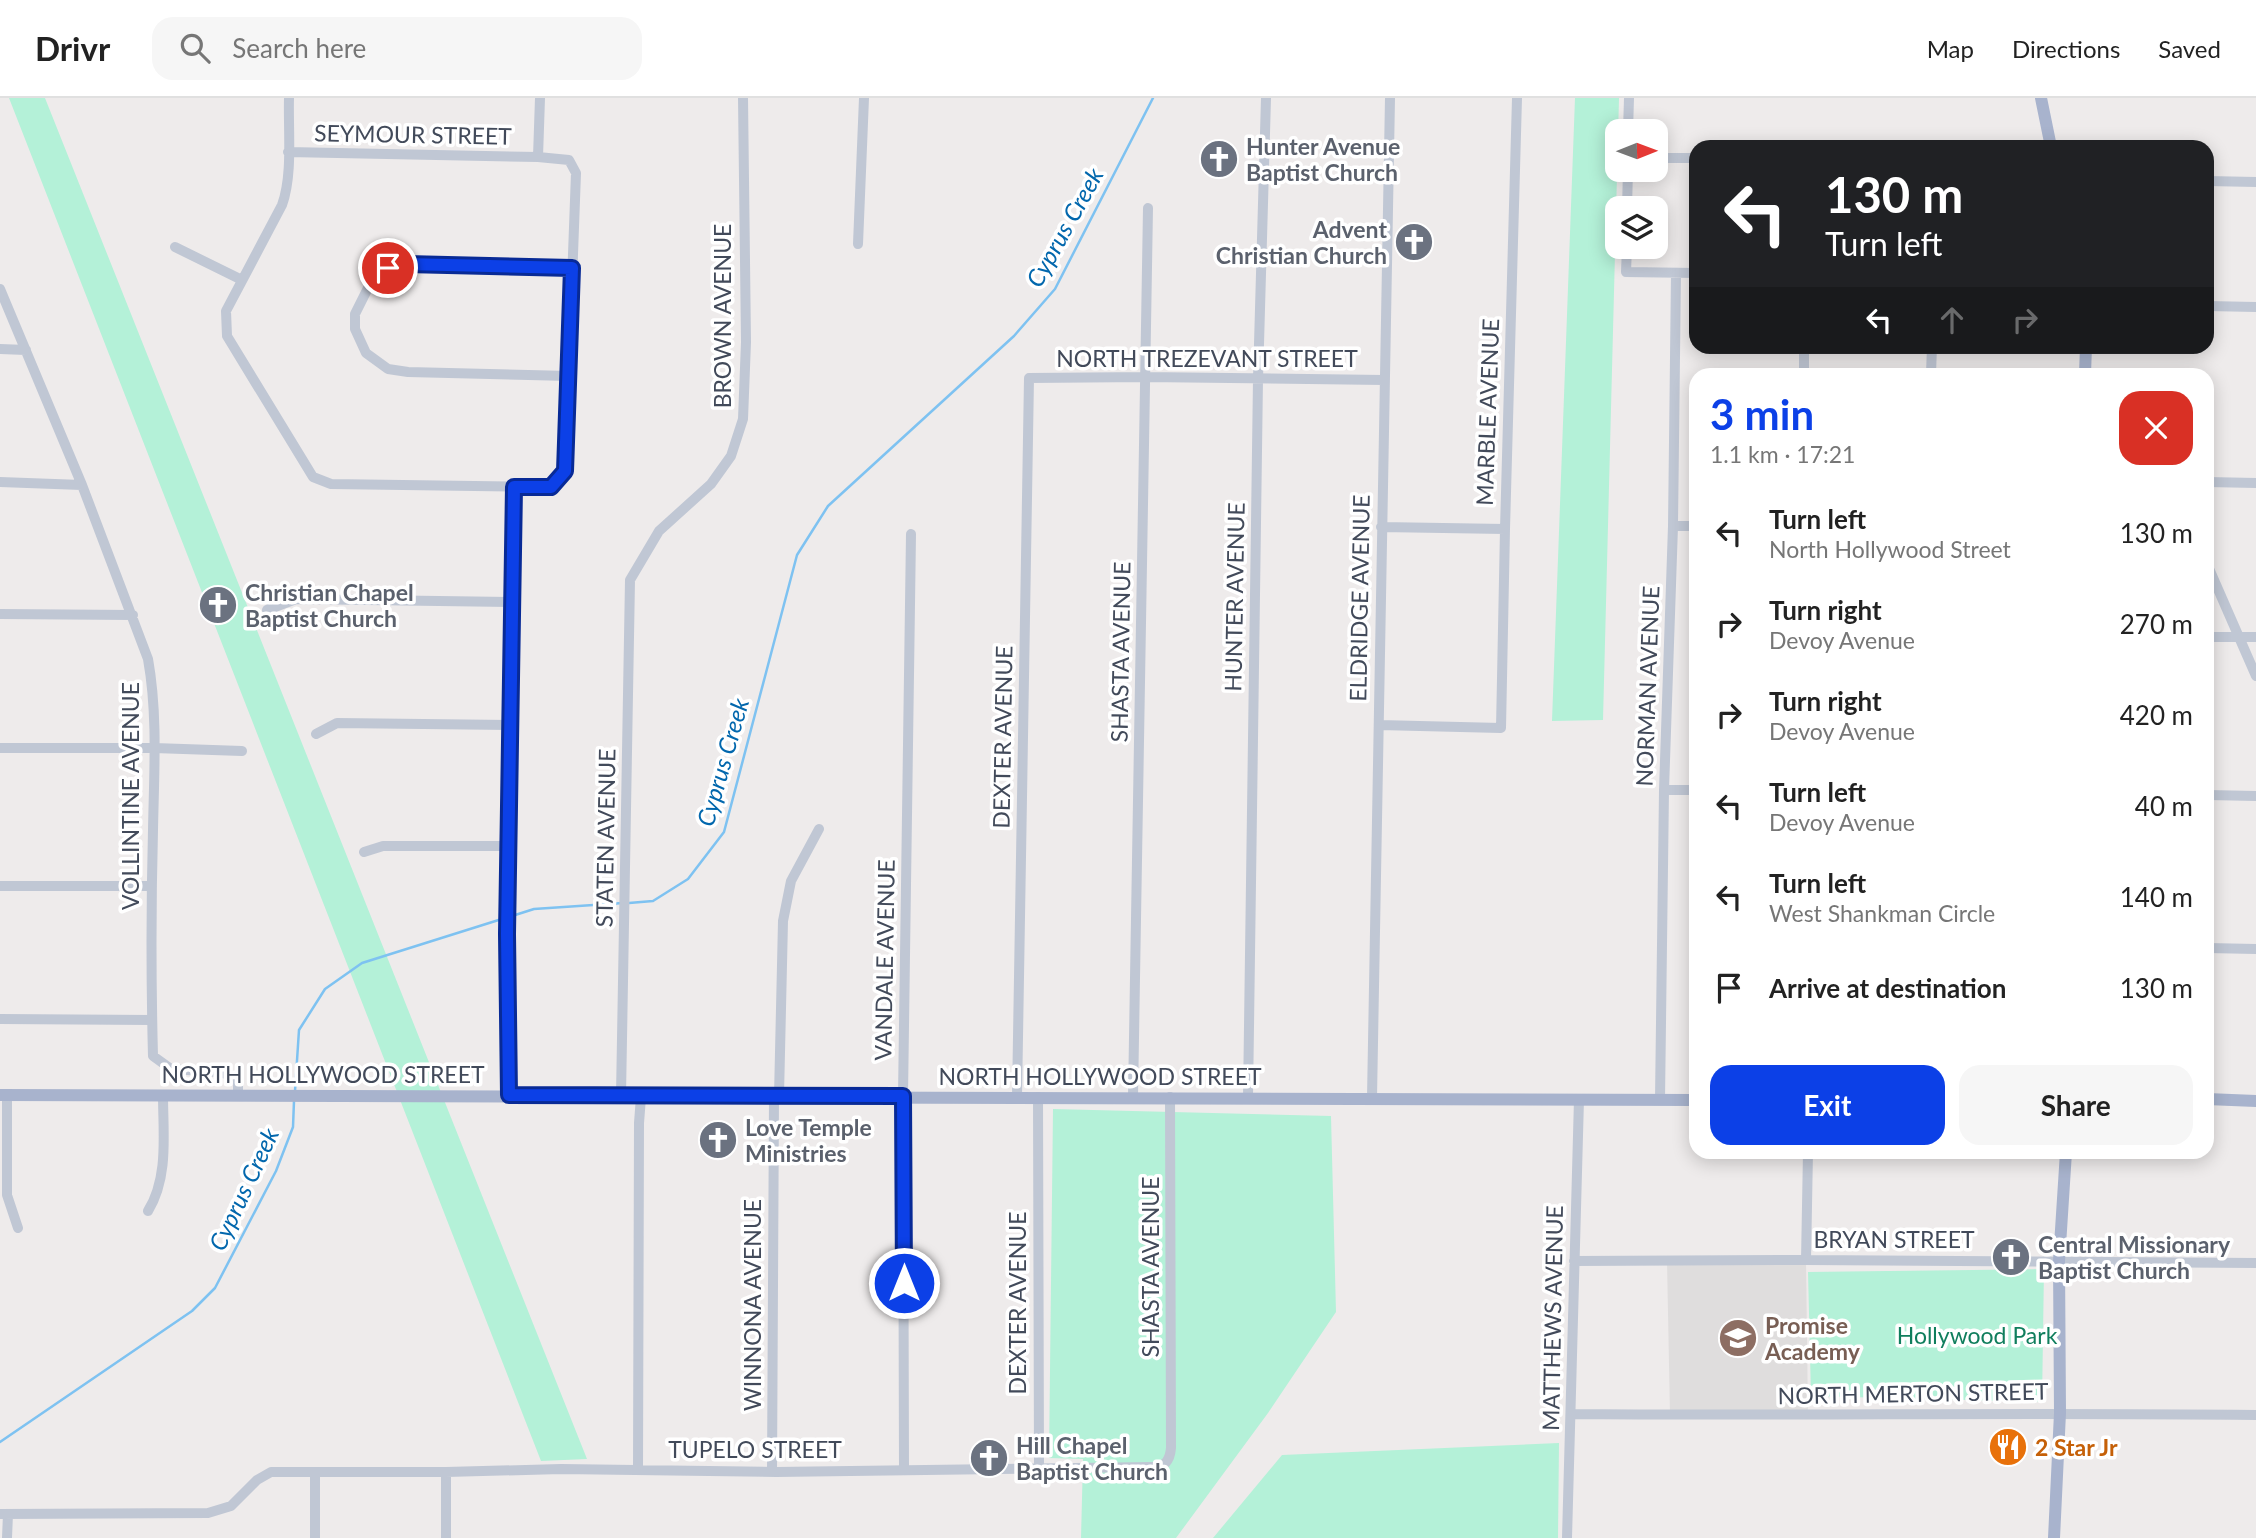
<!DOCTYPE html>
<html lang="en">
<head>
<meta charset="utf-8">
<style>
	:root { --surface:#fff; --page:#f6f6f6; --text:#222; --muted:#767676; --line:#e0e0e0; --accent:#0c40e7 }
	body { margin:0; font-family:Lato,sans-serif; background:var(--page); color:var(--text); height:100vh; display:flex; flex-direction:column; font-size:26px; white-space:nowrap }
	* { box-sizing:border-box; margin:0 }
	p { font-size:23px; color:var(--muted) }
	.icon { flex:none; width:38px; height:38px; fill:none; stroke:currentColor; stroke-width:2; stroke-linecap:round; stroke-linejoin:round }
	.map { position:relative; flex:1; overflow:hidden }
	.side { position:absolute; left:1689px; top:270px; width:525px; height:791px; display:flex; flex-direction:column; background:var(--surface); border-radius:21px; box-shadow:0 4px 18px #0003 }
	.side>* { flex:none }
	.hud { position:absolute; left:1689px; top:42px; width:525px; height:214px; border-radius:21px; box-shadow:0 4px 18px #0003; background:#202124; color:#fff; overflow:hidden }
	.needle { width:46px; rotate:89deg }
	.tools { position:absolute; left:1605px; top:21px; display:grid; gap:14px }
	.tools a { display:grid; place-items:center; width:63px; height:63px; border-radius:14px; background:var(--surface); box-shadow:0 4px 18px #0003; font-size:35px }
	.pin { position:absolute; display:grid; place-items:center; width:60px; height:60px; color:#fff; margin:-30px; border:4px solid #fff; border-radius:50%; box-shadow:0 2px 7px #0007 }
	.me { position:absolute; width:77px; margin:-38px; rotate:0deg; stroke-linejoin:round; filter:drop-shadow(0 0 5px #0008) }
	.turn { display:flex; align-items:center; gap:24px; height:147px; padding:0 21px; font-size:32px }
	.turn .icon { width:91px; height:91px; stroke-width:2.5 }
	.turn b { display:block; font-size:49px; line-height:60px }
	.lanes { display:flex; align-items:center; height:66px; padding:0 21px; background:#0003; justify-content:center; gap:35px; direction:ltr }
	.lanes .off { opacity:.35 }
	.round { display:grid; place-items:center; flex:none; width:74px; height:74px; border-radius:21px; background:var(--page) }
	.summary { display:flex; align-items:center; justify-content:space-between; height:119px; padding:0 21px }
	h1 { font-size:42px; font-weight:700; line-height:52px; color:var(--accent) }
	.button { display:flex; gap:14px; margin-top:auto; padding:14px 21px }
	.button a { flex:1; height:80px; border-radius:21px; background:var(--accent); color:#fff; font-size:28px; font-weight:700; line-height:80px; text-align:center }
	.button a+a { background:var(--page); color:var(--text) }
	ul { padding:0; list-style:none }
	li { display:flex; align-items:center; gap:21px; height:91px; padding:0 21px }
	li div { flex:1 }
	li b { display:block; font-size:26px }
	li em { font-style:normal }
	header { display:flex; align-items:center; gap:42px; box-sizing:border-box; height:98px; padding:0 35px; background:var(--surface); border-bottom:2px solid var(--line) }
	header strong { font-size:33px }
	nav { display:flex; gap:38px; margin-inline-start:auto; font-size:24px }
	.search { width:490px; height:63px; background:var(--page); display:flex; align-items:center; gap:18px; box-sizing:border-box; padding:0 24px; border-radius:21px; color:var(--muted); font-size:26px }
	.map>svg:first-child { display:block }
	.education { fill:#dfdddd }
	.green { fill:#b4f1d8 }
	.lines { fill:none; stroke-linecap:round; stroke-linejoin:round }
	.stream { stroke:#7ec2f1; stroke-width:2.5 }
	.minor { stroke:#c0c7d4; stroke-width:10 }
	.major { stroke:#a8b3cd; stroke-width:12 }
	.route-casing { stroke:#082a96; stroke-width:18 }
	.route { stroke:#0c40e7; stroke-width:12 }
	.labels { text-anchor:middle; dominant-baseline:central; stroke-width:7; stroke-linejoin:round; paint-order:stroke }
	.street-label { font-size:23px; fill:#424a5a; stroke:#fff }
	.worship-label { font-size:23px; font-weight:bold; fill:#5b616d; stroke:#fff; text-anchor:start }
	.education-label { font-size:23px; font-weight:bold; fill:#785e54; stroke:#fff; text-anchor:start }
	.park-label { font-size:23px; fill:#107e5d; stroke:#fff }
	.food-label { font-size:23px; font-weight:bold; fill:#c56008; stroke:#fff; text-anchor:start }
	.water-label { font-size:24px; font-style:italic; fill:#0267ad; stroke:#fff }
</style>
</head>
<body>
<header>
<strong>Drivr</strong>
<div class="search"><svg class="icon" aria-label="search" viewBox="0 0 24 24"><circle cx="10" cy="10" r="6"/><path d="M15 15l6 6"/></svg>Search here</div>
<nav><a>Map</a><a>Directions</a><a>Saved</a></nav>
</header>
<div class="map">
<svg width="2256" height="1440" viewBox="0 0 2256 1440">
	<rect width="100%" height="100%" fill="#eeebeb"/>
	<path class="education" d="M1806 1162 1808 1318 1670 1317 1667 1163Z"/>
	<path class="green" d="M9 0H45L587 1361 541 1363Z
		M1575 0H1619L1603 622 1552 623Z
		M1053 1011 1331 1018 1336 1214 1268 1315 1176 1440H1081L1083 1361 1049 1360Z
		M2044 1171 2042 1304 1811 1298 1808 1174Z
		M1559 1345 1558 1440H1213L1282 1357Z"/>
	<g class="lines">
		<path class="stream" d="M629 805 653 803 688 781 724 734 797 457 828 408 1014 238 1055 191 1153 0
			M512 818 534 811 623 805
			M295 993 299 932 325 891 362 865 505 820
			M0 1344 192 1213 215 1190 276 1073 293 1029 294 1003"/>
		<path class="minor" d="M1628 33 1629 0
			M288 54 538 59 569 62 576 75 565 373 551 389 331 386 313 379 227 238 226 213 282 107C293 77 288 33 289 0
			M538 59 540 0
			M1656 60H1696
			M2207 83 2256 84
			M1627 110 1628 72
			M858 146 864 0
			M175 149 242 182
			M1627 149 1626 174 1696 175
			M0 191 82 387 148 561C158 617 154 675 153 732 151 807 151 882 153 958L171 971 218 974 238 979V997
			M2207 208 2256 209
			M0 251 26 252
			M1804 276V248
			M1931 276 1932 248
			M569 278 408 274 388 271 366 255 355 231V216L371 184 388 170 406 166 572 170
			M0 384 82 387
			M2207 384 2256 385
			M1673 428H1696
			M1381 429 1505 431
			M2207 466 2256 578
			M267 512 296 501 513 504
			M0 516 133 517
			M2207 539H2256
			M1379 627 1501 630 1505 431 1517 0
			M316 636 337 625 511 627
			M0 650H154L242 653
			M1664 692H1696
			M2207 697 2256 698
			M364 754 383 748H509
			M0 788H152
			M2207 850 2256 851
			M0 921 152 922
			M7 997V1097L18 1130
			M509 997 507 836 514 389
			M621 998 630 482 659 433 711 386 731 358 743 321 746 244 743 0
			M779 998 783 823 791 783 819 731
			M1017 999 1029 280 1146 279 1384 282
			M1038 999 1039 1369
			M1133 999 1148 110
			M1248 1000 1258 281 1266 0
			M1372 1000 1390 0
			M1660 1002 1664 692 1673 428 1676 175
			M148 1113C169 1079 163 1035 163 997
			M1806 1162 1808 1054
			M1574 1163 1806 1162 2256 1165
			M1571 1316C1799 1318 2028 1314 2256 1317
			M638 1371 639 1025 641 999
			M904 1372 903 998 911 436
			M446 1374V1440
			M772 1374 774 998
			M0 1416 208 1415 231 1408 257 1382 271 1374H446L561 1371 776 1374 1153 1369C1165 1369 1170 1362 1171 1350L1170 999
			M7 1440 8 1416
			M315 1440V1374
			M1567 1440 1579 1001"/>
		<path class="major" d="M2041 0 2051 49
			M2085 276 2086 248
			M0 997 1696 1002
			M2207 1001 2256 1003
			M2054 1440 2060 1315 2059 1163 2066 1054"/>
	</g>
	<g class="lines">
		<g class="route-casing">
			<path id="route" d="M388 170 406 166 572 170 565 373 551 389H514L507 836 509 997 903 998 904 1185"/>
		</g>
		<use href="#route" class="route"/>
	</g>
	<defs>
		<g id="church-disc" transform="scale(2.0125)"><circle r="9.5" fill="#6b7280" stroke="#fff"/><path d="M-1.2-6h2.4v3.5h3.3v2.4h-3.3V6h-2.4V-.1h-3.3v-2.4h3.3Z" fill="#fff"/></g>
		<g id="school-disc" transform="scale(2.0125)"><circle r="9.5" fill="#8d6e63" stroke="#fff"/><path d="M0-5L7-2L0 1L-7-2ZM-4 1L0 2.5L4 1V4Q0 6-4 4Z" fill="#fff"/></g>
		<g id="restaurant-disc" transform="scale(2.0125)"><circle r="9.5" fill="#e8710a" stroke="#fff"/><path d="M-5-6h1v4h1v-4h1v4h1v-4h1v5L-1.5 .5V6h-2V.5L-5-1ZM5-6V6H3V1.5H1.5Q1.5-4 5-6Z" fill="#fff"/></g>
	</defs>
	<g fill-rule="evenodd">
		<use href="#church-disc" x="1219" y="61"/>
		<use href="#church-disc" x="1414" y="144"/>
		<use href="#church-disc" x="218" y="507"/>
		<use href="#church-disc" x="718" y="1042"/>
		<use href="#church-disc" x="2011" y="1159"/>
		<use href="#school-disc" x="1738" y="1240"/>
		<use href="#restaurant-disc" x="2008" y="1349"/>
		<use href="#church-disc" x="989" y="1360"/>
	</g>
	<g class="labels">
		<g class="street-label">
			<text transform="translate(413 36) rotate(1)">SEYMOUR STREET</text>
			<text transform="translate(722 218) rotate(-90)">BROWN AVENUE</text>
			<text x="1207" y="260">NORTH TREZEVANT STREET</text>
			<text transform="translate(1487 314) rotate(-88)">MARBLE AVENUE</text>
			<text transform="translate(1234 499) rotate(-89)">HUNTER AVENUE</text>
			<text transform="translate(1359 500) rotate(-89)">ELDRIDGE AVENUE</text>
			<text transform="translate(1120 554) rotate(-89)">SHASTA AVENUE</text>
			<text transform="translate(1647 588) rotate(-88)">NORMAN AVENUE</text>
			<text transform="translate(1002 639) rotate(-89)">DEXTER AVENUE</text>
			<text transform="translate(130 698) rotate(-90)">VOLLINTINE AVENUE</text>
			<text transform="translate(605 740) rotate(-89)">STATEN AVENUE</text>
			<text transform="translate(884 862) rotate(-89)">VANDALE AVENUE</text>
			<text x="323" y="976">NORTH HOLLYWOOD STREET</text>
			<text x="1100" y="978">NORTH HOLLYWOOD STREET</text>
			<text x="1894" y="1141">BRYAN STREET</text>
			<text transform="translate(1150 1169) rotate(-90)">SHASTA AVENUE</text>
			<text transform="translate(1017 1205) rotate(-90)">DEXTER AVENUE</text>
			<text transform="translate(752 1207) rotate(-90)">WINNONA AVENUE</text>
			<text transform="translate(1552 1220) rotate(-89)">MATTHEWS AVENUE</text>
			<text transform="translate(1913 1295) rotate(-1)">NORTH MERTON STREET</text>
			<text x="755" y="1351">TUPELO STREET</text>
		</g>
		<g class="worship-label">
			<text x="1246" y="48">Hunter Avenue<tspan x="1246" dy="26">Baptist Church</tspan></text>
			<text x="1387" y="131" text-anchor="end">Advent<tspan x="1387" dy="26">Christian Church</tspan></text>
			<text x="245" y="494">Christian Chapel<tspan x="245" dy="26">Baptist Church</tspan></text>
			<text x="745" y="1029">Love Temple<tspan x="745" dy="26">Ministries</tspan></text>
			<text x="2038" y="1146">Central Missionary<tspan x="2038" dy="26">Baptist Church</tspan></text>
			<text x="1016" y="1347">Hill Chapel<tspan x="1016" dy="26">Baptist Church</tspan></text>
		</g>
		<g class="education-label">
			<text x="1765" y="1227">Promise<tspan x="1765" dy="26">Academy</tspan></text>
		</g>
		<g class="park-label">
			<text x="1977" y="1237">Hollywood Park</text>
		</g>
		<g class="food-label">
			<text x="2035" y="1349">2 Star Jr</text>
		</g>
		<g class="water-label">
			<text transform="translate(1064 129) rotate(-61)">Cyprus Creek</text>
			<text transform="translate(722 664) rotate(-74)">Cyprus Creek</text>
			<text transform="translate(243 1091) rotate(-65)">Cyprus Creek</text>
		</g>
	</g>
</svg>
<div class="tools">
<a><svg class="needle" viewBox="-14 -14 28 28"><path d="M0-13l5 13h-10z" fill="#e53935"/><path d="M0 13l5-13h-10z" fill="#767676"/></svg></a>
<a><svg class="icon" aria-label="layers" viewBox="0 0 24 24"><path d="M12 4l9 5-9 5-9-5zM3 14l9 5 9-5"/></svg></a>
</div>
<div class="pin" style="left:388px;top:170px;background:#d93025"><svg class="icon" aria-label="arrive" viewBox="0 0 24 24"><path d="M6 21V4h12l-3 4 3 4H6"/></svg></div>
<svg class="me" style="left:904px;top:1185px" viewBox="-20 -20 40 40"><circle r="17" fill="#0c40e7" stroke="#fff" stroke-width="3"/><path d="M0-11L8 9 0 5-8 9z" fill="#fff"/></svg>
<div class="hud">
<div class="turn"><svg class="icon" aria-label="left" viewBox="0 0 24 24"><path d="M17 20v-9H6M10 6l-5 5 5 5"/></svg><div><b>130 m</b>Turn left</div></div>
<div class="lanes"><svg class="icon" aria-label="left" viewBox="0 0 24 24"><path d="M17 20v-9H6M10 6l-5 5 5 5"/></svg><svg class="icon off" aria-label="ahead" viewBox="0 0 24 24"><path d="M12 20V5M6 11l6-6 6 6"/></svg><svg class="icon off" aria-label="right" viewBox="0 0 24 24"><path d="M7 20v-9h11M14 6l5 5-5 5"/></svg></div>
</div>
<section class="side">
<div class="summary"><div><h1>3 min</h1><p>1.1 km · 17:21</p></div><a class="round" style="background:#d93025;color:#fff"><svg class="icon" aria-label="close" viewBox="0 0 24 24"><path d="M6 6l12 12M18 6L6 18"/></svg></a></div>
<ul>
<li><svg class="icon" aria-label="left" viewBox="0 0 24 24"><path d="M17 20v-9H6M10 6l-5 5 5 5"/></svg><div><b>Turn left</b><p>North Hollywood Street</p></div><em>130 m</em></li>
<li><svg class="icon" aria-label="right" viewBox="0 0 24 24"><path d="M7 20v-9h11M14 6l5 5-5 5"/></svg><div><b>Turn right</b><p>Devoy Avenue</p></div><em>270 m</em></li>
<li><svg class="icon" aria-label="right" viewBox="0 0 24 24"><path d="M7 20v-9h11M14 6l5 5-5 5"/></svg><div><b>Turn right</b><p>Devoy Avenue</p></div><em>420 m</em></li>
<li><svg class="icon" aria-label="left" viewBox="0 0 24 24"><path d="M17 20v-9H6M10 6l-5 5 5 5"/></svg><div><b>Turn left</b><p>Devoy Avenue</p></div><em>40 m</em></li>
<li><svg class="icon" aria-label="left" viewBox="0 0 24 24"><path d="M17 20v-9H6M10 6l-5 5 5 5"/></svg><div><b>Turn left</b><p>West Shankman Circle</p></div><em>140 m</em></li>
<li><svg class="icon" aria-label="arrive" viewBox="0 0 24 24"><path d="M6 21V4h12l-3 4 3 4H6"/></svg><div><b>Arrive at destination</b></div><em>130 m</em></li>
</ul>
<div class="button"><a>Exit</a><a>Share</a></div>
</section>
</div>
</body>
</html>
